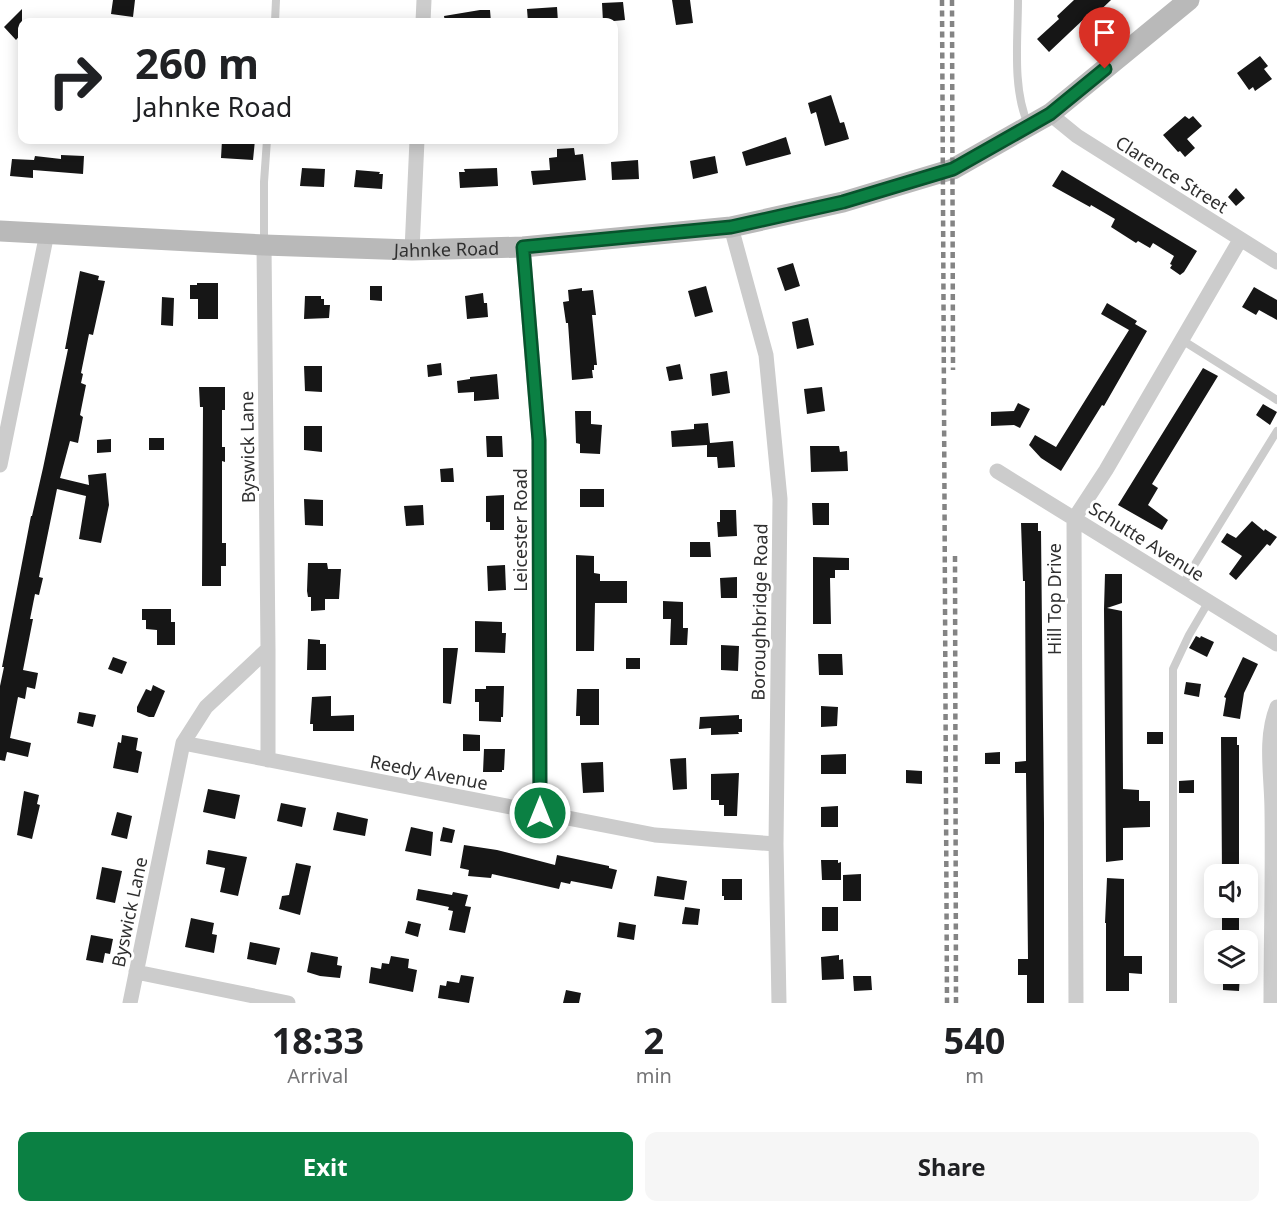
<!DOCTYPE html>
<html lang="en">
<head>
<meta charset="utf-8">
<style>
	:root { --surface:#fff; --page:#f6f6f6; --text:#202124; --muted:#757577; --accent:#0b8043 }
	body { margin:0; font-family:"Noto Sans",sans-serif; background:var(--page); color:var(--text); height:100vh; display:flex; flex-direction:column; font-size:22px; white-space:nowrap }
	* { box-sizing:border-box; margin:0 }
	p { font-size:20px; color:var(--muted) }
	.icon { flex:none; width:33px; height:33px; fill:none; stroke:currentColor; stroke-width:2; stroke-linecap:round; stroke-linejoin:round }
	.map { position:relative; height:1003px; overflow:hidden }
	.side { display:flex; flex-direction:column; background:var(--surface); flex:1 }
	.side>* { flex:none }
	.hud { position:absolute; left:18px; top:18px; width:600px; height:126px; border-radius:12px; box-shadow:0 3px 15px #0003; background:#fff; color:var(--text); overflow:hidden }
	.tools { position:absolute; left:1204px; top:864px; display:grid; gap:12px }
	.tools a { display:grid; place-items:center; width:54px; height:54px; border-radius:12px; background:var(--surface); box-shadow:0 3px 15px #0003; font-size:30px }
	.pin { position:absolute; display:grid; place-items:center; width:51px; height:51px; color:#fff; margin:-62px -26px; border-radius:50% 50% 50% 0; rotate:-45deg; box-shadow:0 0 6px #0007 }
	.pin .icon { rotate:45deg }
	.me { position:absolute; width:66px; margin:-33px; rotate:0deg; stroke-linejoin:round; filter:drop-shadow(0 0 4px #0008) }
	.turn { display:flex; align-items:center; gap:21px; height:126px; padding:0 18px; font-size:27px }
	.turn .icon { width:78px; height:78px; stroke-width:2.5 }
	.turn b { display:block; font-size:42px; line-height:51px }
	.eta { display:flex; justify-content:space-evenly; align-items:center; height:102px; text-align:center }
	.eta b { font-size:36px; font-weight:700; line-height:42px }
	.button { display:flex; gap:12px; margin-top:auto; padding:12px 18px }
	.button a { flex:1; height:69px; border-radius:12px; background:var(--accent); color:#fff; font-size:24px; font-weight:700; line-height:69px; text-align:center }
	.button a+a { background:var(--page); color:var(--text) }
	.map>svg:first-child { display:block }
	.building { fill:#161616 }
	.lines { fill:none; stroke-linecap:round; stroke-linejoin:round }
	.lane { stroke:#ccc; stroke-width:8 }
	.street { stroke:#ccc; stroke-width:15 }
	.secondary { stroke:#b9b9b9; stroke-width:21 }
	.rail { stroke:#848484; stroke-width:4.5; stroke-dasharray:6 4.5; stroke-linecap:butt }
	.route-casing { stroke:#07532c; stroke-width:15 }
	.route { stroke:#0b8043; stroke-width:10 }
	.labels { text-anchor:middle; dominant-baseline:central; stroke-width:6; stroke-linejoin:round; paint-order:stroke }
	.street-label { font-size:18px; fill:#2f2f2f; stroke:#fff }
</style>
</head>
<body>
<div class="map">
<svg width="1277" height="1003" viewBox="0 0 1277 1003">
	<rect width="100%" height="100%" fill="#fff"/>
	<path class="building" d="M113 0H135L133 17 111 14Z
		M672 0H690L693 23 676 25Z
		M1074 0H1111L1089 21 1086 17 1049 52 1037 39 1059 19 1057 16Z
		M623 2 625 20 603 22 602 3Z
		M557 7 558 22H528L527 9Z
		M22 9V33L16 40 4 27Z
		M480 10H490L491 22H445L444 16Z
		M1260 56 1268 66 1264 69 1272 79 1255 91 1253 87 1249 90 1237 73Z
		M831 95 840 123 844 122 849 139 825 146 816 112 811 114 808 103Z
		M1185 116 1189 119 1193 116 1202 126 1187 139 1195 148 1185 157 1180 151 1178 152 1163 135Z
		M786 137 791 154 746 166 742 152Z
		M222 140H255L253 160 221 158Z
		M574 148 575 155 583 154 586 180 533 185 531 171 550 170 549 158 557 157V149Z
		M61 155 84 156 83 174 33 170V178L10 176 12 159 34 160 35 156 61 159Z
		M715 156 718 173 693 179 690 161Z
		M638 160 639 179 612 180 611 162Z
		M302 168 325 169 324 187 300 186Z
		M497 168 498 186 460 188 459 172H465L464 169Z
		M356 170 380 172 379 174H383L382 189 354 187Z
		M1062 170 1197 251 1184 272 1180 275 1170 268 1172 265 1170 264 1174 256 1153 243 1150 248 1138 241 1136 243 1111 227 1115 219 1091 205 1090 207 1052 186Z
		M1236 188 1245 198 1236 206 1228 197Z
		M793 263 800 286 785 291 777 268Z
		M80 271 99 276 98 280 105 281 93 335 89 334 81 373 83 374 81 383 86 385 80 415 83 417 78 443 70 441 60 478 89 485 88 475 106 473 109 505 101 543 79 539 86 496 57 489 39 577 43 578 39 595 35 594 30 619H33L23 670 38 673 35 689 27 687 25 699 18 697 10 738 31 743 28 757 7 752 5 761 0 760V686L4 667H2L31 516H32L43 468 68 349H65Z
		M197 283H218V319H198V299H190V285H197Z
		M370 286H382V301L370 300Z
		M706 286 713 312 695 317 688 291Z
		M1254 287 1277 300V320L1259 310 1256 315 1242 307Z
		M582 288V291L593 290 596 315H592L597 365H594V370H592L593 378 572 380 568 323H566L563 302 569 301 568 290Z
		M483 293 484 303H487L488 317 467 319 465 296Z
		M305 296H321V299H324V305H330L329 318 304 319Z
		M162 297 174 298 173 326 161 325Z
		M1107 303 1137 321 1135 324 1147 331 1104 406 1102 405 1061 471 1041 458 1029 445 1035 435 1056 447 1129 330 1101 314Z
		M808 318 814 345 797 349 792 322Z
		M441 363 442 375 428 377 427 365Z
		M680 364 683 379 669 381 666 367Z
		M304 366H322V392L305 391Z
		M1203 368 1218 376 1152 484 1158 488 1148 505 1168 520 1162 530 1118 505Z
		M727 371 730 393 712 396 710 374Z
		M497 374 499 399 474 401V392L458 393 457 381 470 379V377Z
		M199 387H225V410H222V447H225V462L222 461V543H226V566H221V586H202L203 407H200Z
		M822 387 825 411 807 414 804 389Z
		M1018 403 1030 409 1020 428 1014 425 991 426V412L1014 411Z
		M1263 404 1277 412 1270 425 1256 415Z
		M575 411H591V424L602 425 600 454 580 453V444L576 443Z
		M708 423 710 443 733 441 735 467 718 468 717 457H707V445L672 447 671 431 694 429V424Z
		M304 426H322V452L304 450Z
		M486 436H502L503 457H487Z
		M149 438H164V450H149Z
		M111 439V452L97 453V440Z
		M810 446H839L840 452 847 451 848 471 811 472Z
		M453 468 454 482H441L440 469Z
		M580 489H604V507H580Z
		M504 495V530H490V522H486V496Z
		M304 499 323 500V526L305 525Z
		M812 503H829V525H813Z
		M423 505 424 525 406 526 404 506Z
		M720 510H736L737 536 718 537 717 522H720Z
		M1252 521 1264 531 1265 529 1277 537 1270 546 1267 544 1236 580 1229 574 1242 556 1221 542 1227 533 1236 538Z
		M1021 523H1038V531H1041L1044 823V1003H1027V975H1018V959H1028L1026 773H1015V762L1026 761 1025 581H1023Z
		M690 542H710L711 557H690Z
		M576 555 594 556V573L600 574V581H627V603H595L594 651H576Z
		M813 557 849 558V570H835V578H830L831 624H813Z
		M308 563H327L328 569H341L339 599H325V610L311 611V597H308L307 591Z
		M505 565 506 590 488 591 487 566Z
		M1105 574H1122V603L1107 608 1122 611V613L1123 789 1139 790V801H1150V827L1123 828V860L1106 862 1104 609Z
		M737 577V598H721L720 578Z
		M663 601 683 602V628H688L687 645H670L671 619H663Z
		M142 609H171V622H175V645H157V630L146 629V620H142Z
		M475 621 502 622V633H506L505 653 475 652Z
		M1196 636 1200 638 1201 636 1214 642 1207 657 1189 648Z
		M308 639 320 640V644H326V670H307Z
		M721 645 739 646 738 671 721 670Z
		M443 648H458L451 704 443 703Z
		M818 654H842L843 675H819Z
		M113 657 127 662 122 674 108 669Z
		M1243 657 1258 664 1244 693 1240 719 1223 716 1226 698 1224 697Z
		M626 658H640V669H626Z
		M1186 682 1201 684 1199 697 1184 694Z
		M153 685 165 691 154 717H149L137 712V707L146 689 151 691Z
		M486 686H504L503 717H501V722L479 721V702H475V689H486Z
		M577 689H599V725H580V716H576Z
		M331 696V716L354 715V731H313V724H310L312 697Z
		M821 706 838 707 837 726 821 727Z
		M79 712 96 715 93 727 77 723Z
		M739 715V719H742V732H738L739 734 711 735V728L699 729 700 717Z
		M1147 732H1163V744H1147Z
		M463 734 480 735V751H463Z
		M122 735 138 738 136 750 142 752 138 773 113 768 118 742 121 743Z
		M1221 737H1237V745H1239V874H1222Z
		M484 749H505L504 770H502V772H483Z
		M1000 752V764H985V753Z
		M846 754V774H821V755Z
		M686 758 687 789 673 790 670 759Z
		M603 762 604 792 583 793 581 763Z
		M906 770 922 771V784L906 783Z
		M739 773 737 816H724V805H719V800H711V774Z
		M1194 780V793H1179V781Z
		M208 789 240 795 235 819 203 812Z
		M24 791 39 795 37 804 40 805 32 839 17 835Z
		M281 803 306 808 302 827 277 821Z
		M838 806V827H821V807Z
		M117 812 132 816 127 839 111 835Z
		M337 812 368 819 365 836 333 830Z
		M411 827 433 832 431 856 405 851Z
		M443 827 455 830 452 843 440 841Z
		M464 845 497 850 555 865 557 855 609 866V868L617 870 612 889 571 881 570 884 561 882 559 889 492 874 491 878 468 876 469 870 460 868Z
		M208 850 247 857 238 896 220 892 225 868 206 864Z
		M821 860H838V863L841 862V880H822Z
		M296 863 311 866 300 915 279 909 282 896 289 895Z
		M102 867 122 871 115 903 96 899Z
		M861 874V901H843V875Z
		M657 876 687 881 684 900 654 896Z
		M1107 878 1124 879V956H1142V974L1129 973V991H1106V923H1105Z
		M722 879H742V900H724V896H722Z
		M418 889 452 895 453 892 468 895 465 906 471 907 465 933 449 930 453 911 448 910 449 907 416 900Z
		M685 907 700 909 698 925 682 924Z
		M822 907H838V931H822Z
		M1222 908H1239V940H1222Z
		M191 918 214 923 212 934 217 935 214 953 185 947Z
		M408 921 421 924 418 937 405 933Z
		M619 922 636 925 634 940 617 937Z
		M91 935 113 939 110 954 105 953 103 963 86 960Z
		M250 942 280 948 276 965 247 959Z
		M311 952 338 957 337 965 342 966 340 978 320 976 307 972Z
		M839 955V960L843 959 844 979 822 980 821 957Z
		M391 956 409 959 408 968 417 970 413 992 369 983 371 967 381 969 382 963 389 964Z
		M1223 974H1240L1239 991 1223 990Z
		M461 975 474 977 469 1003 438 998 440 985 446 986 447 981 459 983Z
		M853 976H871L872 990 854 991Z
		M566 990 581 993 579 1003H563Z"/>
	<g class="lines">
		<path class="lane" d="M1018 0C1018 39 1012 88 1028 124
			M275 22 276 0
			M264 243V182L267 140
			M1182 340 1277 400
			M1182 585 1277 431
			M1173 1003V669L1189 635 1209 601"/>
		<path class="street" d="M423 22 424 0
			M1050 114 1077 136 1277 262
			M731 227 766 355 780 499 776 844 779 1003
			M523 247 539 440 540 813
			M412 250 417 140
			M0 465 47 233
			M997 471 1277 644
			M183 743 655 835 776 844
			M268 760V649
			M136 972 288 1003
			M130 1003 183 743 206 707 268 649 264 245
			M1076 1003 1074 519 1106 470 1240 240
			M1271 1003C1271 939 1273 875 1272 811 1272 777 1264 739 1277 707"/>
		<path class="secondary" id="s1" d="M0 231 264 245 412 250 523 247 731 227 843 202 953 169 1050 114 1189 0"/>
		<path class="rail" d="M942 0 947 1003
			M952 0 953 370
			M955 556 956 1003"/>
	</g>
	<g class="lines">
		<g class="route-casing">
			<path id="route" d="M540 813 539 440 523 247 731 227 843 202 953 169 1050 114 1105 69"/>
		</g>
		<use href="#route" class="route"/>
	</g>
	<g class="labels">
		<g class="street-label">
			<text transform="translate(1172 174) rotate(32)">Clarence Street</text>
			<text stroke="none"><textPath href="#s1" startOffset="447">Jahnke Road</textPath></text>
			<text transform="translate(247 447) rotate(-91)">Byswick Lane</text>
			<text transform="translate(520 530) rotate(-90)">Leicester Road</text>
			<text transform="translate(1147 541) rotate(32)">Schutte Avenue</text>
			<text transform="translate(1054 599) rotate(-90)">Hill Top Drive</text>
			<text transform="translate(759 612) rotate(-89)">Boroughbridge Road</text>
			<text transform="translate(429 772) rotate(11)">Reedy Avenue</text>
			<text transform="translate(129 912) rotate(-78)">Byswick Lane</text>
		</g>
	</g>
</svg>
<div class="tools">
<a><svg class="icon" aria-label="sound" viewBox="0 0 24 24"><path d="M4 9h4l5-4v14l-5-4H4zM17 9q2 3 0 6"/></svg></a>
<a><svg class="icon" aria-label="layers" viewBox="0 0 24 24"><path d="M12 4l9 5-9 5-9-5zM3 14l9 5 9-5"/></svg></a>
</div>
<div class="pin" style="left:1105px;top:69px;background:#d93025"><svg class="icon" aria-label="arrive" viewBox="0 0 24 24"><path d="M6 21V4h12l-3 4 3 4H6"/></svg></div>
<svg class="me" style="left:540px;top:813px" viewBox="-20 -20 40 40"><circle r="17" fill="#0b8043" stroke="#fff" stroke-width="3"/><path d="M0-11L8 9 0 5-8 9z" fill="#fff"/></svg>
<div class="hud">
<div class="turn"><svg class="icon" aria-label="right" viewBox="0 0 24 24"><path d="M7 20v-9h11M14 6l5 5-5 5"/></svg><div><b>260 m</b>Jahnke Road</div></div>
</div>
</div>
<section class="side">
<div class="eta">
<div><b>18:33</b><p>Arrival</p></div>
<div><b>2</b><p>min</p></div>
<div><b>540</b><p>m</p></div>
</div>
<div class="button"><a>Exit</a><a>Share</a></div>
</section>
</body>
</html>
